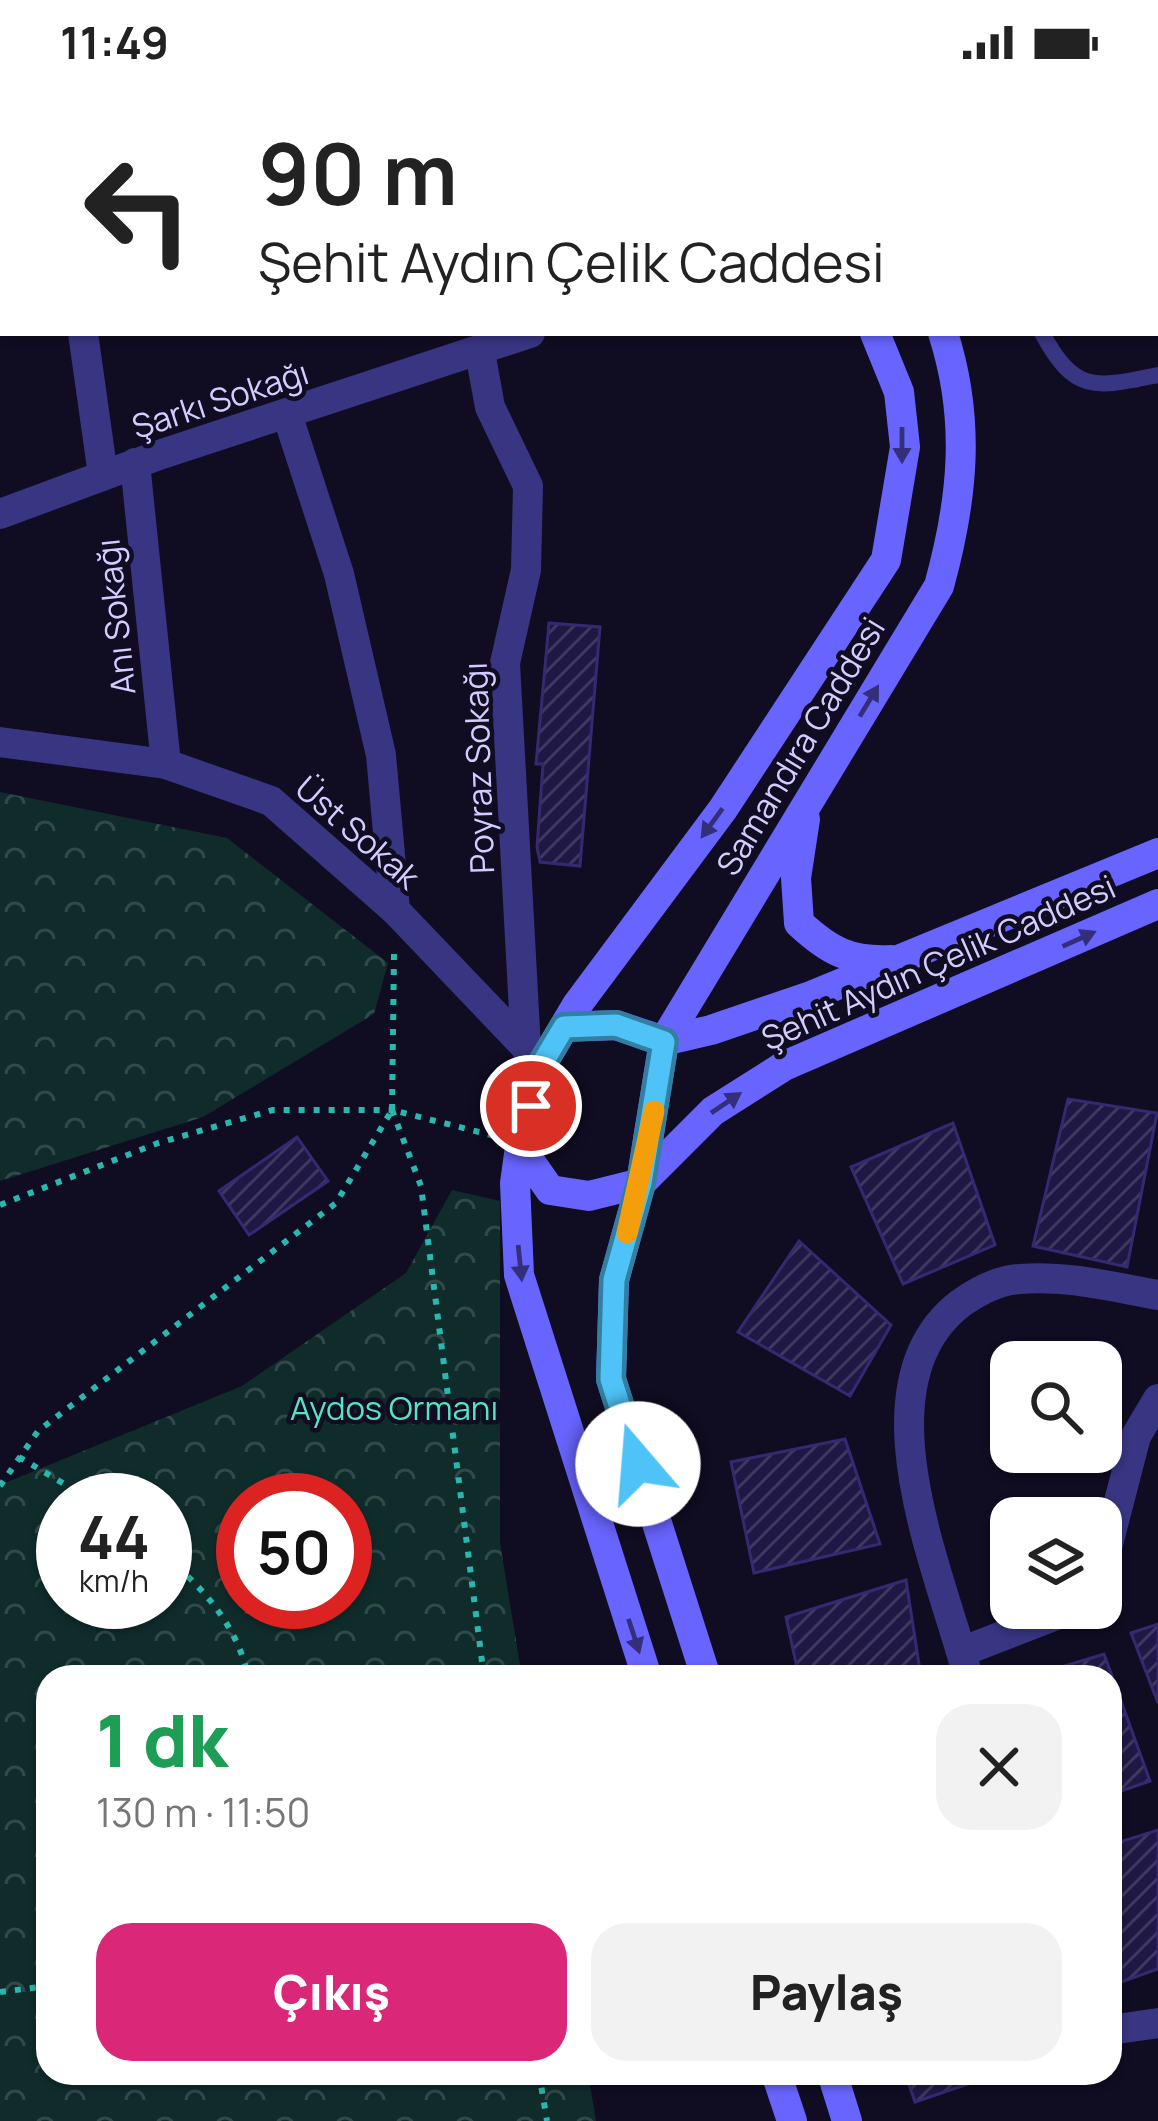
<!DOCTYPE html>
<html lang="tr">
<head>
<meta charset="utf-8">
<style>
	:root { --surface:#fff; --page:#f2f2f2; --text:#222; --muted:#767676; --accent:#db2777 }
	body { margin:0; font-family:Manrope,sans-serif; background:var(--page); color:var(--text); height:100vh; display:flex; flex-direction:column; font-size:45px; white-space:nowrap }
	* { box-sizing:border-box; margin:0 }
	p { font-size:39px; color:var(--muted) }
	.icon { flex:none; width:66px; height:66px; fill:none; stroke:currentColor; stroke-width:2; stroke-linecap:round; stroke-linejoin:round }
	.map { position:relative; flex:1; overflow:hidden }
	.sheet { position:absolute; left:36px; top:1581px; width:1086px; height:420px; display:flex; flex-direction:column; background:var(--surface); border-radius:36px; box-shadow:0 3px 9px #0004 }
	.sheet>* { flex:none }
	.guide { position:absolute; left:0px; top:0px; width:1158px; height:252px; box-shadow:0 3px 9px #0004; background:#fff; color:var(--text); overflow:hidden }
	.controls { position:absolute; left:990px; top:1257px; display:grid; gap:24px }
	.controls a { display:grid; place-items:center; width:132px; height:132px; border-radius:24px; background:var(--surface); box-shadow:0 3px 9px #0004; font-size:60px }
	.speed { position:absolute; left:36px; top:1389px; display:flex; gap:24px; font-size:60px; font-weight:700; text-align:center }
	.speed>* { display:grid; place-content:center; width:156px; height:156px; border-radius:50%; background:var(--surface); box-shadow:0 3px 9px #0004; line-height:1 }
	.speed small { font-size:30px; font-weight:400 }
	.speed .limit { border:18px solid #d22; background:#fff; color:#111 }
	.pin { position:absolute; display:grid; place-items:center; width:102px; height:102px; color:#fff; margin:-51px; border:6px solid #fff; border-radius:50%; box-shadow:0 3px 12px #0007 }
	.me { position:absolute; width:132px; margin:-66px; rotate:342deg; stroke-linejoin:round; filter:drop-shadow(0 0 9px #0008) }
	.turn { display:flex; align-items:center; gap:42px; height:252px; padding:0 60px; font-size:54px }
	.turn .icon { width:156px; height:156px; stroke-width:2.5 }
	.turn b { display:block; font-size:84px; line-height:102px }
	.round { display:grid; place-items:center; flex:none; width:126px; height:126px; border-radius:36px; background:var(--page) }
	.head { display:flex; align-items:center; justify-content:space-between; height:204px; padding:0 60px }
	h1 { font-size:72px; font-weight:800; line-height:90px; color:#1e9e55 }
	.button { display:flex; gap:24px; margin-top:auto; padding:24px 60px }
	.button a { flex:1; height:138px; border-radius:36px; background:var(--accent); color:#fff; font-size:48px; font-weight:800; line-height:138px; text-align:center }
	.button a+a { background:var(--page); color:var(--text) }
	.status { display:flex; justify-content:space-between; align-items:center; height:84px; padding:0 60px; background:var(--surface); direction:ltr }
	.status svg { height:33px; fill:currentColor }
	.map>svg:first-child { display:block }
	.forest { fill:url(#forest-crowns); fill-rule:evenodd }
	.building { fill:url(#building-hatch); stroke:#372971; stroke-width:3 }
	.lines { fill:none; stroke-linecap:round; stroke-linejoin:round }
	.path { stroke:#29b8af; stroke-width:6; stroke-dasharray:6 9; stroke-linecap:butt }
	.service { stroke:#383583; stroke-width:16 }
	.minor { stroke:#383583; stroke-width:30 }
	.tertiary { stroke:#383583; stroke-width:30 }
	.secondary { stroke:#6864ff; stroke-width:30 }
	.oneway { fill:#332f7a }
	.route-casing { stroke:#337fa1; stroke-width:30 }
	.route { stroke:#4fc3f7; stroke-width:21 }
	.slow { stroke:#f59e0b; stroke-width:21 }
	.labels { text-anchor:middle; dominant-baseline:central; stroke-width:9; stroke-linejoin:round; paint-order:stroke }
	.street-label { font-size:33px; fill:#d3cdff; stroke:#100c22 }
	.park-label { font-size:33px; fill:#54e4bf; stroke:#100c22 }
</style>
</head>
<body>
<div class="status"><b>11:49</b><svg viewBox="0 0 49 12"><path d="M0 12V9h3v3zM5 12V6h3v6zM10 12V3h3v9zM15 12V0h3v12zM26 1h20v11H26zM47 4h2v5h-2z"/></svg></div>
<div class="map">
<svg width="1158" height="2037" viewBox="0 0 1158 2037">
	<defs>
		<pattern id="forest-crowns" width="20" height="18" patternUnits="userSpaceOnUse" patternTransform="scale(3)"><rect width="20" height="18" fill="#0f2c2b"/><path d="M2 6a3 3 0 1 1 6 0M12 15a3 3 0 1 1 6 0" fill="none" stroke="#31494b"/></pattern>
		<pattern id="building-hatch" width="6" height="6" patternUnits="userSpaceOnUse" patternTransform="scale(3)"><rect width="6" height="6" fill="#201844"/><path d="M-1 1l2-2M0 6l6-6M5 7l2-2" fill="none" stroke="#403860"/></pattern>
	</defs>
	<rect width="100%" height="100%" fill="#100c22"/>
	<path class="forest" d="M0 708 227 754 388 879 374 930 203 1033 0 1097Z
		M452 1106 500 1117V1459L522 1593H48V1989H588L596 2037H0V1401L242 1302 406 1189ZM63 1416H165V1518H63ZM243 1416H345V1518H243Z"/>
	<path class="building" d="M549 539 600 543 580 782 540 778 537 763 543 680H536Z
		M1068 1015 1157 1029 1127 1183 1033 1162Z
		M953 1039 995 1161 903 1200 851 1083Z
		M297 1053 328 1097 249 1151 219 1107Z
		M799 1157 891 1241 850 1312 738 1248Z
		M845 1355 880 1460 754 1489 731 1378Z
		M906 1496 921 1593H799L786 1533Z
		M1158 1540V1619L1131 1549Z
		M1104 1570 1150 1697 1110 1711V1593H1028Z
		M1158 1746V1885L1110 1902V1761Z
		M905 1989H1000L915 2018Z"/>
	<g class="lines">
		<path class="path" d="M394 870 392 1026 495 1052
			M392 1026 421 1102 484 1593
			M0 1121 158 1059 273 1026H392
			M19 1373 91 1416
			M0 1402 38 1347 336 1119 392 1026
			M165 1473C203 1502 239 1545 248 1593
			M0 1908 48 1902
			M539 1989 547 2037"/>
		<path class="service" d="M906 0 907 3
			M1042 249C1075 310 1095 304 1158 291"/>
		<path class="minor" d="M12 0 14 3
			M353 3 367 0
			M83 249 103 391
			M480 268 490 323 528 402 526 486 505 579 526 964
			M287 330 339 490 381 671 395 826
			M135 379 166 680
			M0 430 159 371 530 249
			M1101 1487 1136 1352 1158 1315
			M961 1568 1074 1524
			M968 1593C941 1488 854 1300 961 1219 978 1207 999 1196 1020 1195 1066 1191 1113 1203 1158 1211
			M1110 1946 1158 1939"/>
		<path class="tertiary" d="M0 658 166 680 271 717 395 826 542 980"/>
		<path class="secondary" d="M754 0 756 3
			M815 0 817 3
			M805 735 796 794 799 839C829 867 850 878 891 876
			M564 943 616 941 664 957 711 946 808 913 1158 769
			M520 1063 550 1106 589 1112 641 1099
			M641 1099 713 1027 784 982 1158 820
			M647 1593 519 1191 515 1099 520 1063 542 980 577 921 723 725 886 476 905 363 899 308 875 249
			M706 1593 611 1295 614 1196 641 1099 664 957 939 502C963 415 971 336 943 249
			M776 1989 792 2037
			M832 1989 847 2037"/>
	</g>
	<defs><path id="oneway-solid" d="M-6-.8H1V-3.2L6.5 0L1 3.2V.8H-6Z" transform="scale(3)"/></defs>
	<g class="oneway">
		<use href="#oneway-solid" transform="translate(902 361) rotate(90)"/>
		<use href="#oneway-solid" transform="translate(869 617) rotate(-59)"/>
		<use href="#oneway-solid" transform="translate(712 739) rotate(126)"/>
		<use href="#oneway-solid" transform="translate(1079 855) rotate(-24)"/>
		<use href="#oneway-solid" transform="translate(726 1019) rotate(-34)"/>
		<use href="#oneway-solid" transform="translate(520 1179) rotate(84)"/>
		<use href="#oneway-solid" transform="translate(634 1552) rotate(72)"/>
	</g>
	<g class="lines">
		<g class="route-casing">
			<path id="route" d="M531 1022 542 980 564 943 616 941 664 958 641 1099 614 1196 611 1295 638 1380"/>
		</g>
		<use href="#route" class="route"/>
		<path class="slow" d="M627 1149 654 1027"/>
	</g>
	<g class="labels">
		<g class="street-label">
			<text transform="translate(220 315) rotate(-18)">Şarkı Sokağı</text>
			<text transform="translate(115 533) rotate(-96)">Anı Sokağı</text>
			<text transform="translate(800 662) rotate(-59)">Samandıra Caddesi</text>
			<text transform="translate(478 684) rotate(-92)">Poyraz Sokağı</text>
			<text transform="translate(358 748) rotate(41)">Üst Sokak</text>
			<text transform="translate(938 878) rotate(-24)">Şehit Aydın Çelik Caddesi</text>
		</g>
		<g class="park-label">
			<text x="394" y="1323">Aydos Ormanı</text>
		</g>
	</g>
</svg>
<div class="controls">
<a><svg class="icon" aria-label="search" viewBox="0 0 24 24"><circle cx="10" cy="10" r="6"/><path d="M15 15l6 6"/></svg></a>
<a><svg class="icon" aria-label="layers" viewBox="0 0 24 24"><path d="M12 4l9 5-9 5-9-5zM3 14l9 5 9-5"/></svg></a>
</div>
<div class="speed"><div>44<small>km/h</small></div><div class="limit">50</div></div>
<div class="pin" style="left:531px;top:1022px;background:#d93025"><svg class="icon" aria-label="arrive" viewBox="0 0 24 24"><path d="M6 21V4h12l-3 4 3 4H6"/></svg></div>
<svg class="me" style="left:638px;top:1380px" viewBox="-20 -20 40 40"><circle r="19" fill="#fff"/><path d="M0-13L10 11 0 6-10 11z" fill="#4fc3f7"/></svg>
<div class="guide">
<div class="turn"><svg class="icon" aria-label="left" viewBox="0 0 24 24"><path d="M17 20v-9H6M10 6l-5 5 5 5"/></svg><div><b>90 m</b>Şehit Aydın Çelik Caddesi</div></div>
</div>
<section class="sheet">
<div class="head"><div><h1>1 dk</h1><p>130 m · 11:50</p></div><a class="round"><svg class="icon" aria-label="close" viewBox="0 0 24 24"><path d="M6 6l12 12M18 6L6 18"/></svg></a></div>
<div class="button"><a>Çıkış</a><a>Paylaş</a></div>
</section>
</div>
</body>
</html>
